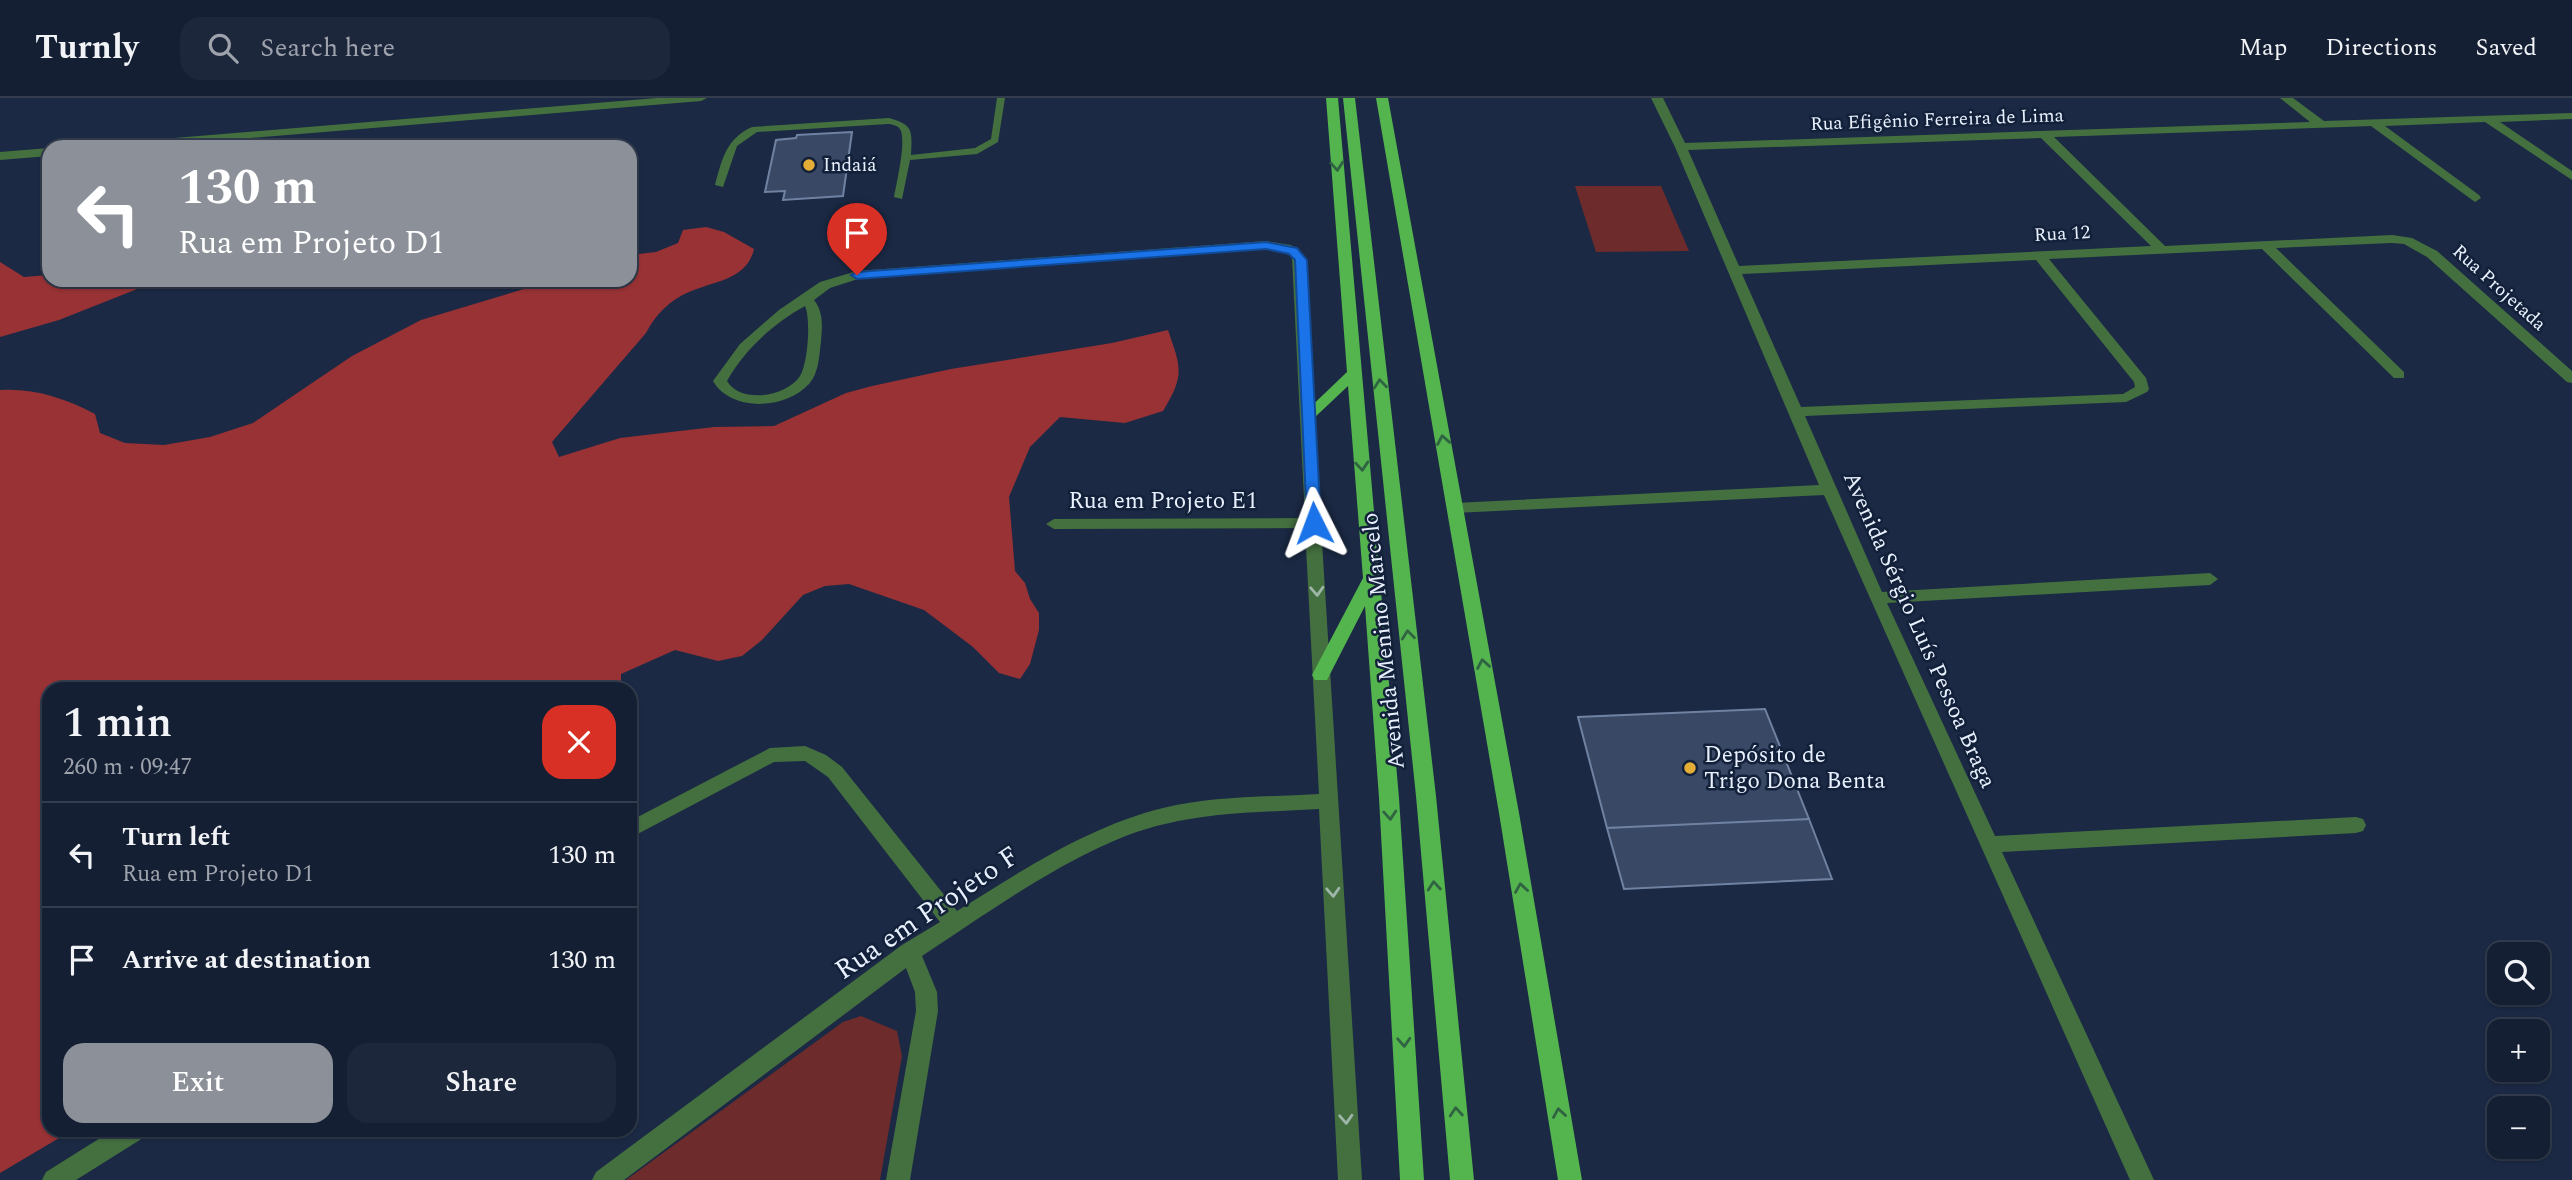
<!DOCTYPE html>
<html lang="en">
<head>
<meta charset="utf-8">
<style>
	:root { --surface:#141f33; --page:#1d273b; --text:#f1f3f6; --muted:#9da2ac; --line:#333d4e; --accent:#8c9099 }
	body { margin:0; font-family:Spectral,serif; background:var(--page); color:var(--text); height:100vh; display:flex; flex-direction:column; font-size:26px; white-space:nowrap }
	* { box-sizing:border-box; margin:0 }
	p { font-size:23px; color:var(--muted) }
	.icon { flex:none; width:38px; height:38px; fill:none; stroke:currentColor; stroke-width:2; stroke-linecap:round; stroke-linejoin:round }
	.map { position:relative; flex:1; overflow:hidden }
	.details { position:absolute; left:42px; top:584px; width:595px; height:455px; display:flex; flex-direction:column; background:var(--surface); border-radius:21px; box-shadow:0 2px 5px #0004,0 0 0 2px var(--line) }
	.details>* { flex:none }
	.banner { position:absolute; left:42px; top:42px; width:595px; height:147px; border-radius:21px; box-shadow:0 2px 5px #0004,0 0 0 2px var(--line); background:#8c9099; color:#fff; overflow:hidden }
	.buttons { position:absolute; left:2487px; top:844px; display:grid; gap:14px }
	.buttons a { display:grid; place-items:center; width:63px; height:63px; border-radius:14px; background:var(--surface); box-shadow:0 2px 5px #0004,0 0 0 2px var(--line); font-size:35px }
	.pin { position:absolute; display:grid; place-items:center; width:60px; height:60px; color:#fff; margin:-72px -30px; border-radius:50% 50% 50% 0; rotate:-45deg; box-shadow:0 0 7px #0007 }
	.pin .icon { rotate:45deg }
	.me { position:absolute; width:77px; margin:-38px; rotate:357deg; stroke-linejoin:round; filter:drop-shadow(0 0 5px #0008) }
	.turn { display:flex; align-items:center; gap:24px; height:147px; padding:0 21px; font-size:32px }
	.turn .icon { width:91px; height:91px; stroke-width:2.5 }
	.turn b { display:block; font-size:49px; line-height:60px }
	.round { display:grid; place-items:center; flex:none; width:74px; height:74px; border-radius:21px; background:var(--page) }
	.summary { display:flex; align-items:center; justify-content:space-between; height:119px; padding:0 21px }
	h1 { font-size:42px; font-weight:600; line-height:52px }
	.primary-button { display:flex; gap:14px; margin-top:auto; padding:14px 21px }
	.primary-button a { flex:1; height:80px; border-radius:21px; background:var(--accent); color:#fff; font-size:28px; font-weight:600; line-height:80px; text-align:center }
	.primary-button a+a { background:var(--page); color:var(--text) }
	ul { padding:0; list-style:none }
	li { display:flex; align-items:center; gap:21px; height:105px; padding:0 21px; border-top:2px solid var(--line) }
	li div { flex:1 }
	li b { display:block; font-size:26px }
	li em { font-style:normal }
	header { display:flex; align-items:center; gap:42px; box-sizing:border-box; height:98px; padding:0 35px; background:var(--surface); border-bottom:2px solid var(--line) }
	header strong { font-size:33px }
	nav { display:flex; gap:38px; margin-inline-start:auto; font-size:24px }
	.search { width:490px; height:63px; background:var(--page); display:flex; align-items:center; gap:18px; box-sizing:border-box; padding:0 24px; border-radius:21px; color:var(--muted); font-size:26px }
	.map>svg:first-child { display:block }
	.green { fill:#6e2b2b }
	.forest { fill:#983235 }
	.building { fill:#384865; stroke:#7082a2; stroke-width:2 }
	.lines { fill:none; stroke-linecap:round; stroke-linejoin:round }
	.lane { fill:#447040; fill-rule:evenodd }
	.street { fill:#447040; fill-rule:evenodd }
	.primary { fill:#54b44e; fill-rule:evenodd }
	.oneway { stroke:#306342 }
	.oneway2 { stroke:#9eb6a8 }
	.route { fill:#1a73e8; stroke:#114b97; stroke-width:2 }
	.poi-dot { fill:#e4ad35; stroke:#122039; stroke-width:2.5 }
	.labels { text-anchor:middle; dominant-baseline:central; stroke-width:5; stroke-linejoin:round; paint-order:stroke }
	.far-street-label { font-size:19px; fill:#e8f0fe; stroke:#122039 }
	.far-poi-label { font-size:19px; fill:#e8f0fe; stroke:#122039; text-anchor:start }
	.street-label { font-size:23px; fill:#e8f0fe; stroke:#122039 }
	.poi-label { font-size:23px; fill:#e8f0fe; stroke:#122039; text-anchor:start }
	.near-street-label { font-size:28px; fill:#e8f0fe; stroke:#122039 }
</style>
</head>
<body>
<header>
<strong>Turnly</strong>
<div class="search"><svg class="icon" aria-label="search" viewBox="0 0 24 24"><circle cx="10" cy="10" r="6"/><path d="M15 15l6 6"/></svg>Search here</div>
<nav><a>Map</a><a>Directions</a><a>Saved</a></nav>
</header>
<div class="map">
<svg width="2572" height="1082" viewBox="0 0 2572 1082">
	<rect width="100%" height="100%" fill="#1b2944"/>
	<path class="green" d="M1575 88H1661L1689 153 1596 154Z
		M861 918 897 933 902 958 880 1082H626L843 924Z"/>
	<path class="forest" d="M706 129 724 134 754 151C747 182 714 183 689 194 670 202 655 217 646 235L552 344 559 359 620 340 714 329 774 328 846 295 872 288 951 271 1112 245 1168 232C1181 270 1185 277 1163 313L1125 325 1060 319 1030 349 1009 399 1015 473 1025 485 1030 501 1039 515V532L1030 566 1020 581 999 575 973 549 924 512 849 486 825 488 803 497 762 542 742 558 718 563 675 552 621 576V587L617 591 49 592V1032L71 1033 0 1075V292C34 290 65 300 95 316L100 335 125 345 164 347 210 339 253 325 352 258 421 222 554 182H630V157L656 154 678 145 683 132Z
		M0 164 24 179 49 177V182H160L59 222 0 239Z"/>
	<path class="building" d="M852 34 843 98 783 102 785 93 765 94 776 42 796 40 797 37Z
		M1765 611 1809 721 1607 730 1578 619Z
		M1809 721 1832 781 1624 791 1607 730Z"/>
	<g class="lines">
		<path class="lane" d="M997 0H1005L998 44 977 56 910 62 902 101 894 99C896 87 908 38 899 30 898 28 891 26 888 26L757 34 737 48 723 89 715 87C722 61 726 41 752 29L889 20C914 27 912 33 911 57L975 50 991 41Z"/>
		<path class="street" d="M657 0H707L701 3 142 49H96L102 46Z
			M1651 0H1663L1685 45 2310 24 2280 0H2293L2324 23 2572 15V21L2500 24 2572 73V82L2485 24 2385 28 2479 97 2481 100 2475 104 2371 28 2054 39 2165 148 2392 137 2412 140 2437 153 2572 273V285L2567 284 2427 159 2404 146 2392 145 2276 150 2404 274V280H2394L2262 151 2049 161 2146 280 2149 291 2147 294 2126 304 1805 318 1882 494 2210 475 2218 481 2210 487 1887 505 1995 738 2356 719 2363 721 2366 727 2363 733 2356 735 2002 754 2154 1082H2130L1824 397 1455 415 1447 410 1455 405 1819 387 1675 49ZM2041 40 2151 148 1739 168 1688 52ZM2036 162 2134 284 2135 289 2123 296 1801 309 1742 176Z
			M49 50V58L0 62V54Z
			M1266 143 1291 147 1304 157 1362 1082H1338L1319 711C1268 714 1215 714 1165 726 1086 743 991 813 922 858L937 894 938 913 910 1082H886L916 913 915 894 906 870 624 1082H592L596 1074 902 847 940 824 828 679 805 663 774 664 630 740V723L770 650 805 648 826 657 842 669 957 813C1021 773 1089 728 1163 710 1213 698 1267 699 1319 696L1305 430 1054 431 1046 426 1054 421 1305 420 1292 159 1282 153 1266 151 858 181 830 190 814 202C824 215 822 228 821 244 819 258 819 275 809 286 785 312 731 314 713 283L740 246 779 212 820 184 857 173ZM805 208C811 221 808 265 800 278 786 299 741 306 727 283 744 252 774 225 805 208Z
			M113 1032H146L143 1040 76 1082H42L46 1074Z"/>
		<path class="primary" d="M1326 0H1338L1399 700 1424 1082H1400L1379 700 1365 508 1327 582H1315L1312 577 1363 480 1348 288 1313 321 1308 323 1301 318 1347 274Z
			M1343 0H1355L1436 698 1474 1082H1450L1416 698Z
			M1376 0H1388L1519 715 1582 1082H1558L1499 715Z"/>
	</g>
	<defs><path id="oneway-chevron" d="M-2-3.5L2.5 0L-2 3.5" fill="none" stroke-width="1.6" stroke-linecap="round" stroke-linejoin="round" transform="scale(1.75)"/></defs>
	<g class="oneway">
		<use href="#oneway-chevron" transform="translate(1337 68) rotate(86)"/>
		<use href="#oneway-chevron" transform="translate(1380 286) rotate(-96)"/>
		<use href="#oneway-chevron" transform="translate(1443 342) rotate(-100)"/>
		<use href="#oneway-chevron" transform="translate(1362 368) rotate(85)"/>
		<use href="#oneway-chevron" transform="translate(1408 537) rotate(-96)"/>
		<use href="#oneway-chevron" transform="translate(1483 566) rotate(-100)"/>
		<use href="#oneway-chevron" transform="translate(1390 717) rotate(86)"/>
		<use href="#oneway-chevron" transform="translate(1434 788) rotate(-95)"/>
		<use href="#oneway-chevron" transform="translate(1521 790) rotate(-99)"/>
		<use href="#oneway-chevron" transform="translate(1404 944) rotate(87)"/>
		<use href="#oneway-chevron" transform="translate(1456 1014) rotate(-95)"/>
		<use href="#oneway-chevron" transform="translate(1559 1015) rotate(-99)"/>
	</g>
	<g class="oneway2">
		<use href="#oneway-chevron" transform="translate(1317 493) rotate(87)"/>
		<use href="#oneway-chevron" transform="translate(1333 794) rotate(87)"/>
		<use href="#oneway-chevron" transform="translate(1346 1021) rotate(87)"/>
	</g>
	<path class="route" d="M1266 144 1297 150 1307 162 1321 425 1314 430 1307 425 1295 162 1289 156 1266 151 857 181 851 177 857 174Z"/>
	<g class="poi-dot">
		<circle cx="809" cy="67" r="7"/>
		<circle cx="1690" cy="670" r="7"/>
	</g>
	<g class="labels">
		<g class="far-street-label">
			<text transform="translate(1937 22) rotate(-2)">Rua Efigênio Ferreira de Lima</text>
			<text transform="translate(2062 136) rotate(-3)">Rua 12</text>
			<text transform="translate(2499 190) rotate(42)">Rua Projetada</text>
		</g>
		<g class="far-poi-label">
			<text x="823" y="67">Indaiá</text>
		</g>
		<g class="street-label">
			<text x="1163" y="403">Rua em Projeto E1</text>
			<text transform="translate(1919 532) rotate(66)">Avenida Sérgio Luís Pessoa Braga</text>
			<text transform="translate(1384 543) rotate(-96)">Avenida Menino Marcelo</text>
		</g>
		<g class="poi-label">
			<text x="1704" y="657">Depósito de<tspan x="1704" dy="26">Trigo Dona Benta</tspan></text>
		</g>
		<g class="near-street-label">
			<text transform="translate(927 815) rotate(-34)">Rua em Projeto F</text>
		</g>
	</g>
</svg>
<div class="buttons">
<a><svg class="icon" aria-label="search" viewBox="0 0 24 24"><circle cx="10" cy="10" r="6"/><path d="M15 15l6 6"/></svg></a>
<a>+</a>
<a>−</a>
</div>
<div class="pin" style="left:857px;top:177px;background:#d93025"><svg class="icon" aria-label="arrive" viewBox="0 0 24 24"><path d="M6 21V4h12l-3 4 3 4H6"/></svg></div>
<svg class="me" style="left:1314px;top:425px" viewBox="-20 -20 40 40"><path d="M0-17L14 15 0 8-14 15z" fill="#1a73e8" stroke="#fff" stroke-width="4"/></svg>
<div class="banner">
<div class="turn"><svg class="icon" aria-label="left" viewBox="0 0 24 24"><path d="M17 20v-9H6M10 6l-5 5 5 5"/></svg><div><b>130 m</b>Rua em Projeto D1</div></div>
</div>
<section class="details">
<div class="summary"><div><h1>1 min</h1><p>260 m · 09:47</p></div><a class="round" style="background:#d93025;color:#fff"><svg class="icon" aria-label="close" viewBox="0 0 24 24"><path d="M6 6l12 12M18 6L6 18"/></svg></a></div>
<ul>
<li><svg class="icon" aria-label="left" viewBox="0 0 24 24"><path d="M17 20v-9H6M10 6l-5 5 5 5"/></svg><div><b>Turn left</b><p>Rua em Projeto D1</p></div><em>130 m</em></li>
<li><svg class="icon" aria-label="arrive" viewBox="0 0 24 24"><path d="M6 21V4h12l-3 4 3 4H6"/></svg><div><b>Arrive at destination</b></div><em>130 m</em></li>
</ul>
<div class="primary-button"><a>Exit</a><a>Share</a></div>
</section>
</div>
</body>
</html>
